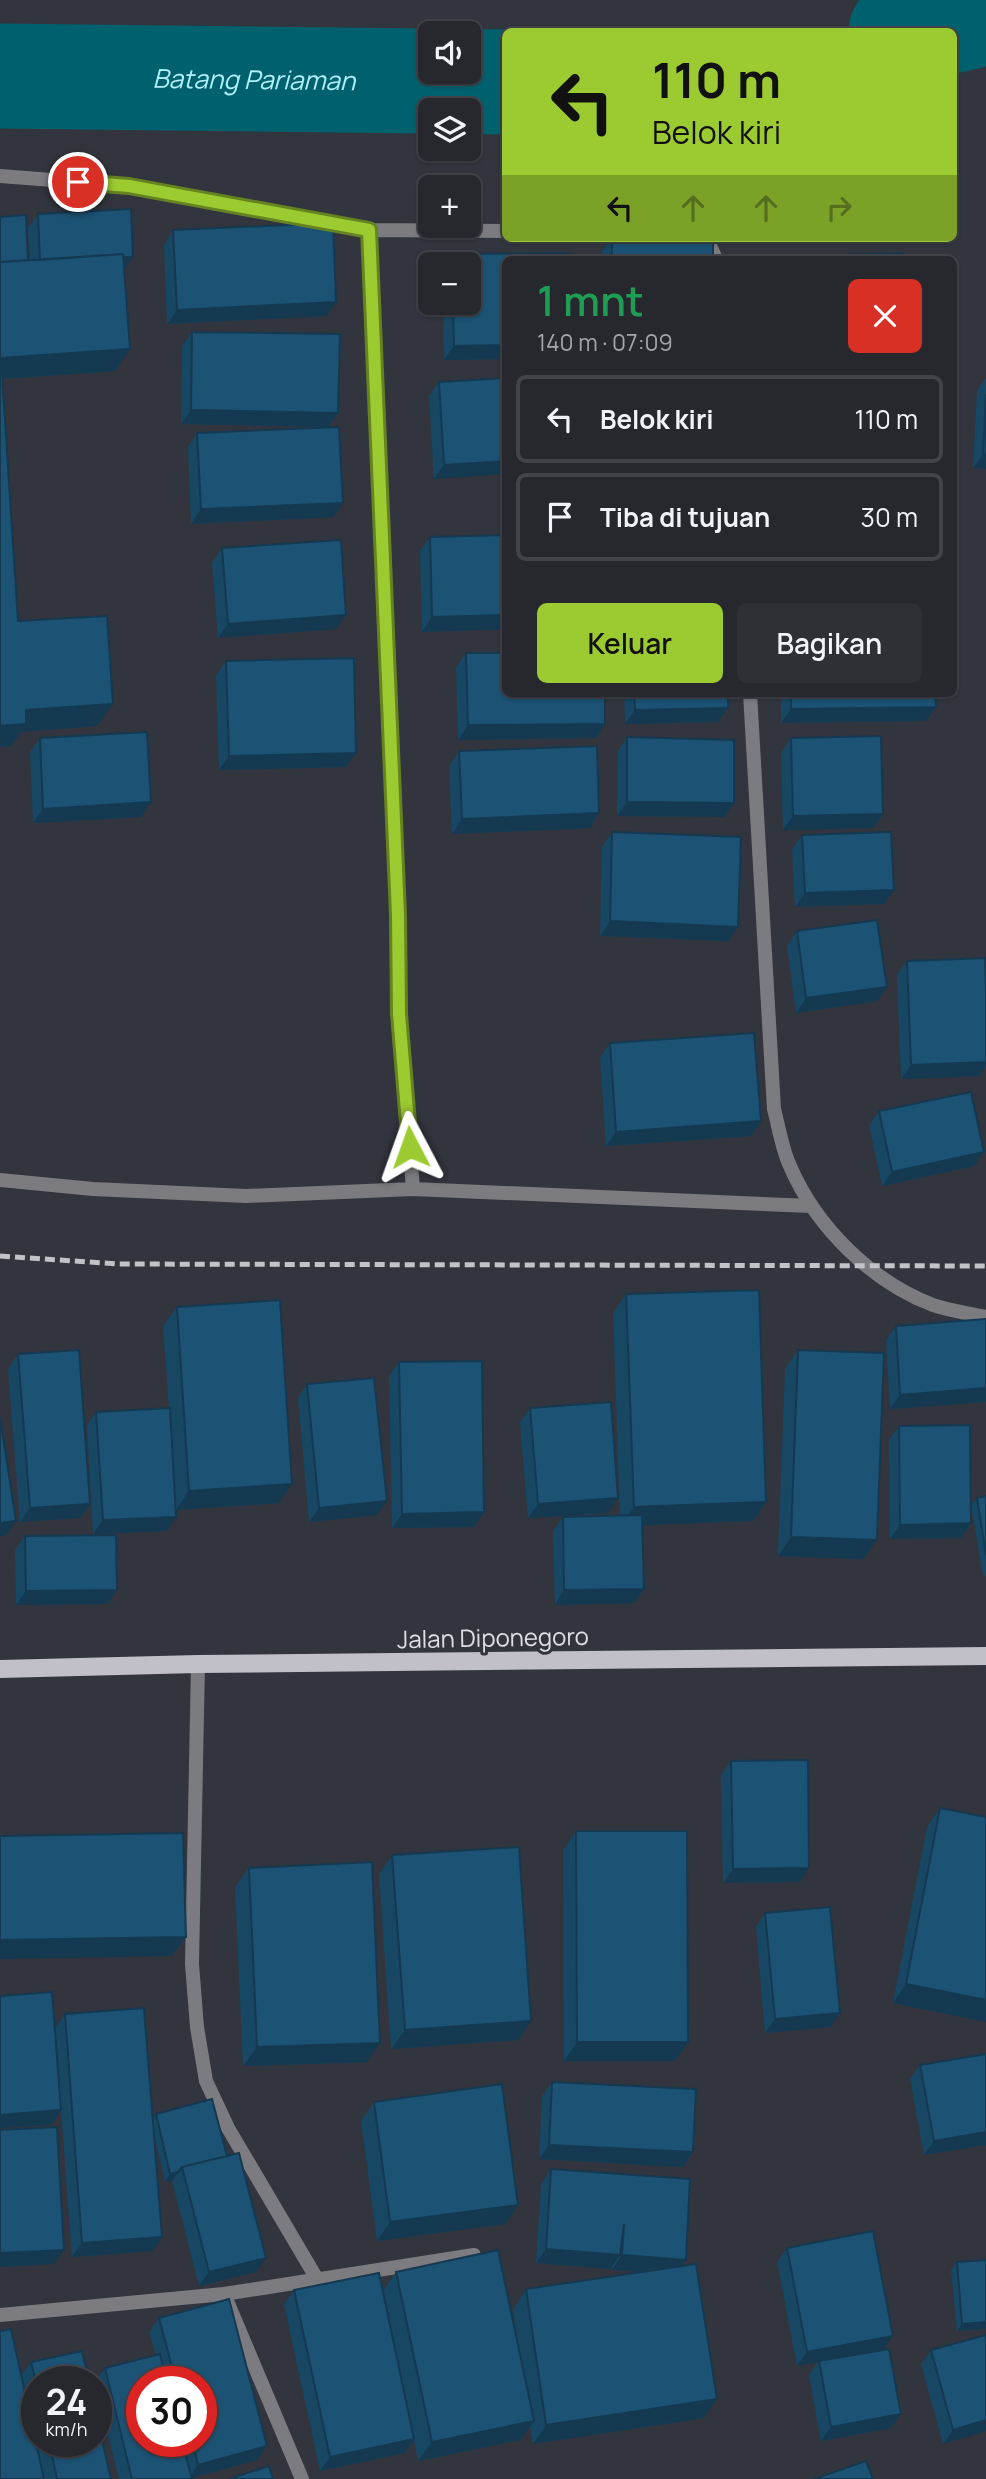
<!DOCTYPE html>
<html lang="id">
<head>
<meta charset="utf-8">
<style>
	:root { --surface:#26282e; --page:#2e3036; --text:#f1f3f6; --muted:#a4a6aa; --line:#42444a; --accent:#9cca31 }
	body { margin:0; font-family:Manrope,sans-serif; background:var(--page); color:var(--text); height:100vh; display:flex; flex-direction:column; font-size:26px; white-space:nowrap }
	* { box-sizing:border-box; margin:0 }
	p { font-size:23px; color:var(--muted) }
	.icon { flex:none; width:38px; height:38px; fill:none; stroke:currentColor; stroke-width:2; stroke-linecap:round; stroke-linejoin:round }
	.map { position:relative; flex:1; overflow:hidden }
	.panel { position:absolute; left:502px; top:256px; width:455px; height:441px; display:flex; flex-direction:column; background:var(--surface); border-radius:10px; box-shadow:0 2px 5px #0004,0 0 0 2px var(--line) }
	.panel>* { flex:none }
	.top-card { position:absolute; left:502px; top:28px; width:455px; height:214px; border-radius:10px; box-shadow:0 2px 5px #0004,0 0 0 2px var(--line); background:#9cca31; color:#111; overflow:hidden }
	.buttons { position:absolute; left:418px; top:21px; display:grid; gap:14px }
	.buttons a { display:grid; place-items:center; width:63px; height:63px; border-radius:10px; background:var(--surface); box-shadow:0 2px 5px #0004,0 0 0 2px var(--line); font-size:35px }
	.speed { position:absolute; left:21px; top:2366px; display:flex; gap:14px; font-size:35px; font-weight:700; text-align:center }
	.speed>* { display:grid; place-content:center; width:91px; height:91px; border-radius:50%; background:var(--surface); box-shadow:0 2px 5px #0004,0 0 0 2px var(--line); line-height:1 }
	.speed small { font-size:18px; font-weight:400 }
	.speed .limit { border:10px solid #d22; background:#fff; color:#111 }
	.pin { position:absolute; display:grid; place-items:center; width:60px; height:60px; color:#fff; margin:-30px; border:4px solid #fff; border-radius:50%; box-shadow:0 2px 7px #0007 }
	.me { position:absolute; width:77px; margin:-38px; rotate:356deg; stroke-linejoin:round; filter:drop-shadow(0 0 5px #0008) }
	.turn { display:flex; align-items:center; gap:24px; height:147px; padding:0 35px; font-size:32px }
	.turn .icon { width:91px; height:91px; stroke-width:2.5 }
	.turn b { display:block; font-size:49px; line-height:60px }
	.lanes { display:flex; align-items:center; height:66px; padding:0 35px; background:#0003; justify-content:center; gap:35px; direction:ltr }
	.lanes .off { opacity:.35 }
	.round { display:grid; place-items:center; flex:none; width:74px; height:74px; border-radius:10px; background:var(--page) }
	.headline { display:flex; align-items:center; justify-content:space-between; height:119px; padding:0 35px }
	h1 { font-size:42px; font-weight:600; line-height:52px; color:#1e9e55 }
	.action { display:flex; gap:14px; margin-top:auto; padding:14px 35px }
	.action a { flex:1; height:80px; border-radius:10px; background:var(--accent); color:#111; font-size:28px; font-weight:600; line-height:80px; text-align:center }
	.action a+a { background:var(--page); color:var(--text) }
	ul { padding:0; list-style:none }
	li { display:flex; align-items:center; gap:21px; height:88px; margin:0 14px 10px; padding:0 21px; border:4px solid var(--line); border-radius:10px }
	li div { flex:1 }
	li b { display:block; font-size:26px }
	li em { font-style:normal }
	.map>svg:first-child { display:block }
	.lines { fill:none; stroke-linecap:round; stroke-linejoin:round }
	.river { stroke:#00616e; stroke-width:105 }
	.minor { stroke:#7c7b7f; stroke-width:14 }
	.primary { stroke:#c1bfc8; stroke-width:18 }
	.rail { stroke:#c1c3c8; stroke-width:5; stroke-dasharray:10 5; stroke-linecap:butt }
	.wall { fill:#184764; fill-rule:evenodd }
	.shaded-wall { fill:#143951 }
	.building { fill:#1c5274; stroke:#143951; stroke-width:2 }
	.route-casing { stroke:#658320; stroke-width:18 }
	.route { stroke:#9cca31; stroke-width:12 }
	.labels { text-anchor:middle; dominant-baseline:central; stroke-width:6; stroke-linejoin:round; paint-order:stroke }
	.street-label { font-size:24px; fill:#dee0e5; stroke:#32353d }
	.water-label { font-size:26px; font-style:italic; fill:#b0effb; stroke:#32353d }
</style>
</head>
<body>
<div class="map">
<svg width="986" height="2479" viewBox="0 0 986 2479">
	<rect width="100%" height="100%" fill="#32353d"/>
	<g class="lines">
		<g class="river">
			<path d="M901 32 986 13"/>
			<path id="s1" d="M0 76 506 82"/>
		</g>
		<path class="minor" d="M0 176 129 186 369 230
			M695 238 711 248 716 259
			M750 693 774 1109C779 1128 782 1149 790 1166 816 1227 872 1282 933 1305 950 1311 969 1313 986 1317
			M0 1180 93 1189 246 1196 413 1189 811 1206
			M413 1189 399 1014V942L369 230 506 231
			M198 1664 192 1964 197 2027 206 2081 228 2128 317 2279
			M227 2301 302 2479
			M0 2315 224 2294 474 2255"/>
		<path class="primary" d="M0 1669 198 1664 986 1656"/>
		<path class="rail" d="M0 1256 118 1264 986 1266"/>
	</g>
	<path class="wall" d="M38 214 133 257 124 269 130 349 115 371 2 379 18 621 97 726 21 732 11 746 0 747V217L28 260H30L28 228Z
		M173 230 326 316 167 324 164 245Z
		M611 238H713V259H602V251Z
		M569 253V259H506V359L444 360 443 303H469V264H446L453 254Z
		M192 332 338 413 328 427 181 424 182 346Z
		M506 378 434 479 429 396 439 382Z
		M986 378V469L973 468 977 391Z
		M197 433 333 517 191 524 188 447Z
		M506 535V629L422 632 420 551 430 537Z
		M222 548 336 629 218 638 212 563Z
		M466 653 605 724 596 738 458 740 456 667Z
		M226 661 356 753 346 767 219 770 216 675Z
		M624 693H728L718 722 625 724Z
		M781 693H935L926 721 781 723Z
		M627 737 734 803 724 817 617 816 618 751Z
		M40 738 141 817 33 823 30 752Z
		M791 738 883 814 873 828 783 830 781 753Z
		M459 751 599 813 590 828 452 834 449 766Z
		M612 832 728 941 600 936 602 847Z
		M802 835 884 904 795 907 792 849Z
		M797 931 887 987 877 1001 796 1013 787 945Z
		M907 961 986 991V1066L979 1076 901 1079 897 975Z
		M610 1043 751 1136 606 1146 600 1057Z
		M879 1111 974 1166 882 1186 869 1125Z
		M626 1294 766 1502 753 1521 642 1525 644 1589 634 1603 555 1605 553 1531 563 1517 620 1515 613 1313Z
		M177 1307 279 1503 176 1510 166 1531 93 1534 87 1426 96 1412 169 1408 163 1326Z
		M986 1319V1400L985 1402 890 1409 886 1340 896 1326Z
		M798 1350 863 1559 778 1556 785 1369Z
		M18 1354 90 1504 80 1518 20 1522 8 1369Z
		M399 1362 474 1527 392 1528 389 1376Z
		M307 1384 377 1515 309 1522 298 1398Z
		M530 1408 618 1498 608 1513 528 1518 520 1422Z
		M899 1426 971 1523 961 1538 890 1539 889 1440Z
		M986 1496V1576H983L971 1505 977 1498Z
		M25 1536 117 1590 107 1604 16 1605 15 1550Z
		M731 1761 800 1882 723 1883 721 1775Z
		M940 1808 986 2022 893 2003 927 1827Z
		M576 1831 688 2042 675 2061H564L563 1850Z
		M392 1855 531 2021 518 2040 391 2049 379 1874Z
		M249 1868 367 2062 243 2066 235 1887Z
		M765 1913 830 2027 765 2033 756 1927Z
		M65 2014 153 2118 156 2114 256 2272 199 2286 172 2181 173 2180 165 2182 155 2139 162 2237 153 2251 72 2257 61 2111 51 2125 55 2028Z
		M920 2065 986 2145 924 2155 910 2079Z
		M552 2082 693 2152 683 2167 539 2159 542 2096Z
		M374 2102 505 2224 377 2241 361 2121Z
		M551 2169 686 2260 682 2266 704 2418 533 2444 530 2426 520 2440 418 2461 414 2440 405 2453 320 2471 284 2304 294 2290 383 2291 396 2272 519 2351 513 2309 526 2289 645 2272 612 2270V2266L610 2269 536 2263 541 2184Z
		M787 2248 883 2350 901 2414 891 2428 821 2441 809 2375 818 2362 797 2366 777 2262Z
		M957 2262 986 2329 957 2331 951 2270Z
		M159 2318 257 2460 191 2478 192 2479H119L96 2388V2382H95L105 2368 156 2355 149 2332ZM142 2382H201V2441H142Z
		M986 2335V2431L943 2444 921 2364 931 2350Z
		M31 2362 37 2382V2441H96L111 2479H44L21 2376Z"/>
	<path class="shaded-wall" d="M133 257 123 271 40 260Z
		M336 302 326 316 167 324 177 310Z
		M506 345V359L444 360 454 346Z
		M130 349 115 371 0 379 1 358Z
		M191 410 338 413 328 427 181 424Z
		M983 454H986V469L973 468Z
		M506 461V474L434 479 444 465Z
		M343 503 333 517 191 524 201 509Z
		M346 615 336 629 218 638 228 624Z
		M506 615V629L422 632 432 617Z
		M113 704 97 726 21 732 11 746 0 747V726L26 710Z
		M936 707 926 721 781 723 791 709Z
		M728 708 718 722 625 724 635 710Z
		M605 724 596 738 458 740 468 725Z
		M356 753 346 767 219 770 229 756Z
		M151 802 141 817 33 823 43 809Z
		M627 802 734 803 724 817 617 816Z
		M599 813 590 828 452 834 462 819Z
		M883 814 873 828 783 830 793 816Z
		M894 890 884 904 795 907 805 893Z
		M610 921 738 927 728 941 600 936Z
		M887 987 877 1001 796 1013 806 998Z
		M986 1062V1066L979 1076 901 1079 911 1065Z
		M761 1121 751 1136 606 1146 616 1132Z
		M984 1152 974 1166 882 1186 892 1172Z
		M986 1388V1400L985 1402 890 1409 900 1395Z
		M292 1484 279 1503 176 1510 189 1491Z
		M618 1498 608 1513 528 1518 538 1504Z
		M387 1501 377 1515 309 1522 319 1508Z
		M766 1502 753 1521 620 1526 634 1507Z
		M90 1504 80 1518 20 1522 30 1508Z
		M484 1512 474 1527 392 1528 402 1514Z
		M176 1517 166 1531 93 1534 103 1520Z
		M16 1521 6 1535 0 1536V1523Z
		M971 1523 961 1538 890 1539 900 1525Z
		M791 1537 877 1540 863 1559 778 1556Z
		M644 1589 634 1603 555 1605 564 1590Z
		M117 1590 107 1604 16 1605 26 1591Z
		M809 1868 800 1882 723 1883 733 1869Z
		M186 1937 172 1956 0 1959V1940Z
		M906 1984 986 2000V2022L893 2003Z
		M840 2013 830 2027 765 2033 775 2019Z
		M531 2021 518 2040 391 2049 405 2030Z
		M577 2042H688L675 2061H564Z
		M380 2043 367 2062 243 2066 257 2047Z
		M61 2110 51 2125 0 2128V2115Z
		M986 2132V2145L924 2155 934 2141Z
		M549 2145 693 2152 683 2167 539 2159Z
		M178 2172 173 2180 165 2182 170 2174Z
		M518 2205 505 2224 377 2241 390 2222Z
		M162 2237 153 2251 72 2257 82 2243Z
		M546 2249 620 2255 610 2269 536 2263Z
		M64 2250 54 2264 0 2267V2253Z
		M622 2255 686 2260 676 2274 612 2270Z
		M266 2258 256 2272 199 2286 209 2272Z
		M986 2322V2329L957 2331 962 2324Z
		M893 2336 883 2350 797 2366 807 2352Z
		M717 2399 704 2418 533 2444 546 2425Z
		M901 2414 891 2428 821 2441 831 2427Z
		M986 2420V2431L943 2444 953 2430Z
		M534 2421 520 2440 418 2461 432 2442Z
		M414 2439 405 2453 320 2471 330 2457Z
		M267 2446 257 2460 188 2479 198 2465Z"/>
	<path class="building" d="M131 209 133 257H124L123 254 40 260 38 214Z
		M26 215 28 260 0 262V217Z
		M333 223 336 302 177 310 173 230Z
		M612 238H713V259H612Z
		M569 253V259H506V345L454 346 453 303H469V264H453V254Z
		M903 253V259H759V258Z
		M123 254 130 349 1 358 18 621 107 616 113 704 26 710V724L0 726V262Z
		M192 332 340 334 338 413 191 410Z
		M506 378V461L444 465 439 382Z
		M986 394V454H983Z
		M339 427 343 503 201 509 197 433Z
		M506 535V615L432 617 430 537Z
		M341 540 346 615 228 624 222 548Z
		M466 653H506V693H605V724L468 725Z
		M354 658 356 753 229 756 226 661Z
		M634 693H728V708L635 710Z
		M791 693H935L936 707 791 709Z
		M147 732 151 802 43 809 40 738Z
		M881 736 883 814 793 816 791 738Z
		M627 737 734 740V803L627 802Z
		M597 746 599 813 462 819 459 751Z
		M612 832 741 837 738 927 610 921Z
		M891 832 894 890 805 893 802 835Z
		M877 920 887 987 806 998 797 931Z
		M985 958 986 991V1062L911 1065 907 961Z
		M754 1033 761 1121 616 1132 610 1043Z
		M971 1092 984 1152 892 1172 879 1111Z
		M759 1290 766 1502 634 1507 626 1294Z
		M280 1300 292 1484 189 1491 177 1307Z
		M986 1319V1388L900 1395 896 1326Z
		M79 1350 90 1504 30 1508 18 1354Z
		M798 1350 884 1353 877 1540 791 1537Z
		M482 1361 484 1512 402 1514 399 1362Z
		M374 1378 387 1501 319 1508 307 1384Z
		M611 1402 618 1498 538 1504 530 1408Z
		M170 1408 176 1517 103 1520 96 1412Z
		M0 1417 16 1521 0 1523Z
		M970 1425 971 1523 900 1525 899 1426Z
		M986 1496V1555L977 1498Z
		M642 1515 644 1589 564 1590 563 1517Z
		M116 1535 117 1590 26 1591 25 1536Z
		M808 1760 809 1868 733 1869 731 1761Z
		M940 1808 986 1817V2000L906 1984Z
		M576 1831H687L688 2042H577Z
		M183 1833 186 1937 0 1940V1836Z
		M519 1847 531 2021 405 2030 392 1855Z
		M372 1862 380 2043 257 2047 249 1868Z
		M830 1907 840 2013 775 2019 765 1913Z
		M52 1992 61 2110 0 2115V1996Z
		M144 2008 162 2237 82 2243 65 2014Z
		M986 2054V2132L934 2141 920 2065Z
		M552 2082 696 2089 693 2152 549 2145Z
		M502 2084 518 2205 390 2222 374 2102Z
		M212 2099 227 2156 182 2167 178 2172 170 2174 156 2114Z
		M57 2127 64 2250 0 2253V2130Z
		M239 2153 266 2258 209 2272 182 2167Z
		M551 2169 690 2179 686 2260 622 2255 624 2224 620 2255 546 2249Z
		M873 2231 893 2336 807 2352 787 2248Z
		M498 2250 534 2421 432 2442 396 2272Z
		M986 2260V2322L962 2324 957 2262Z
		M696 2264 717 2399 546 2425 526 2289Z
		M379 2273 414 2439 330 2457 294 2290Z
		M229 2299 267 2446 198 2465 192 2441H201V2382H176L159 2318Z
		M11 2329 44 2479H0V2331Z
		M986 2335V2420L953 2430 931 2350Z
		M889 2349 901 2414 831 2427 819 2361Z
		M82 2351 89 2382H37V2387L31 2362Z
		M160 2354 167 2382H142V2441H182L192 2479H132L105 2368Z
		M96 2414 111 2479H57L49 2441H96Z
		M866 2461 873 2479H814Z
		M269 2466 273 2479H229Z"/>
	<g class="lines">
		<g class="route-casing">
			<path id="route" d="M78 182 129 186 369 230 398 915 399 1014 410 1147"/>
		</g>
		<use href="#route" class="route"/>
	</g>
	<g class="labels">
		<g class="street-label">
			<text transform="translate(493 1637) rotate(-1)">Jalan Diponegoro</text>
		</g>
		<g class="water-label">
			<text stroke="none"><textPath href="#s1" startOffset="254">Batang Pariaman</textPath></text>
		</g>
	</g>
</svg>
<div class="buttons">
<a><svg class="icon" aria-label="sound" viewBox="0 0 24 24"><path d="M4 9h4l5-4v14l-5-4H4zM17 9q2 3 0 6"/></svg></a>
<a><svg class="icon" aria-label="layers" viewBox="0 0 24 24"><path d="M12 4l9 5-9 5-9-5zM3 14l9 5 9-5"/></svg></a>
<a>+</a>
<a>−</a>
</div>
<div class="speed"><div>24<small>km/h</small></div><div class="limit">30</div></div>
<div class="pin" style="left:78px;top:182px;background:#d93025"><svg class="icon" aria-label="arrive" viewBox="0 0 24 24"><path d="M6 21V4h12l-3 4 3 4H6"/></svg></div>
<svg class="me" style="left:410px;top:1147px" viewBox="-20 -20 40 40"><path d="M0-17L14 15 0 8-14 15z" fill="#9cca31" stroke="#fff" stroke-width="4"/></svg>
<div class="top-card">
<div class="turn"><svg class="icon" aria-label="left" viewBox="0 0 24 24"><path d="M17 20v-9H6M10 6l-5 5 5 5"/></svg><div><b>110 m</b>Belok kiri</div></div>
<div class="lanes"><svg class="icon" aria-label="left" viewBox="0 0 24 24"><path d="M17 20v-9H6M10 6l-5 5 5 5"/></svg><svg class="icon off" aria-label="ahead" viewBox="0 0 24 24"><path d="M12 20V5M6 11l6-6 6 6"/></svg><svg class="icon off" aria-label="ahead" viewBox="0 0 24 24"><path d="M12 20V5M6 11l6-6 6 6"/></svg><svg class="icon off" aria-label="right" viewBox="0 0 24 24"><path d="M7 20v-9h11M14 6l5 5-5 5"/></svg></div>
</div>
<section class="panel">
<div class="headline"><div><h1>1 mnt</h1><p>140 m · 07:09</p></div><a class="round" style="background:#d93025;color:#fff"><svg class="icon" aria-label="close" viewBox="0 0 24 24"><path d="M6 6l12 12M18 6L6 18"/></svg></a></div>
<ul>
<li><svg class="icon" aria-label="left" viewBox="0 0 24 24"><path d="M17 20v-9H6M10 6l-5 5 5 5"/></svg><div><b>Belok kiri</b></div><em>110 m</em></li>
<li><svg class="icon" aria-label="arrive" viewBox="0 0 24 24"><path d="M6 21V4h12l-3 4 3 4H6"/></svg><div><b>Tiba di tujuan</b></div><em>30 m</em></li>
</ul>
<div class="action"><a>Keluar</a><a>Bagikan</a></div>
</section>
</div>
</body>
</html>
